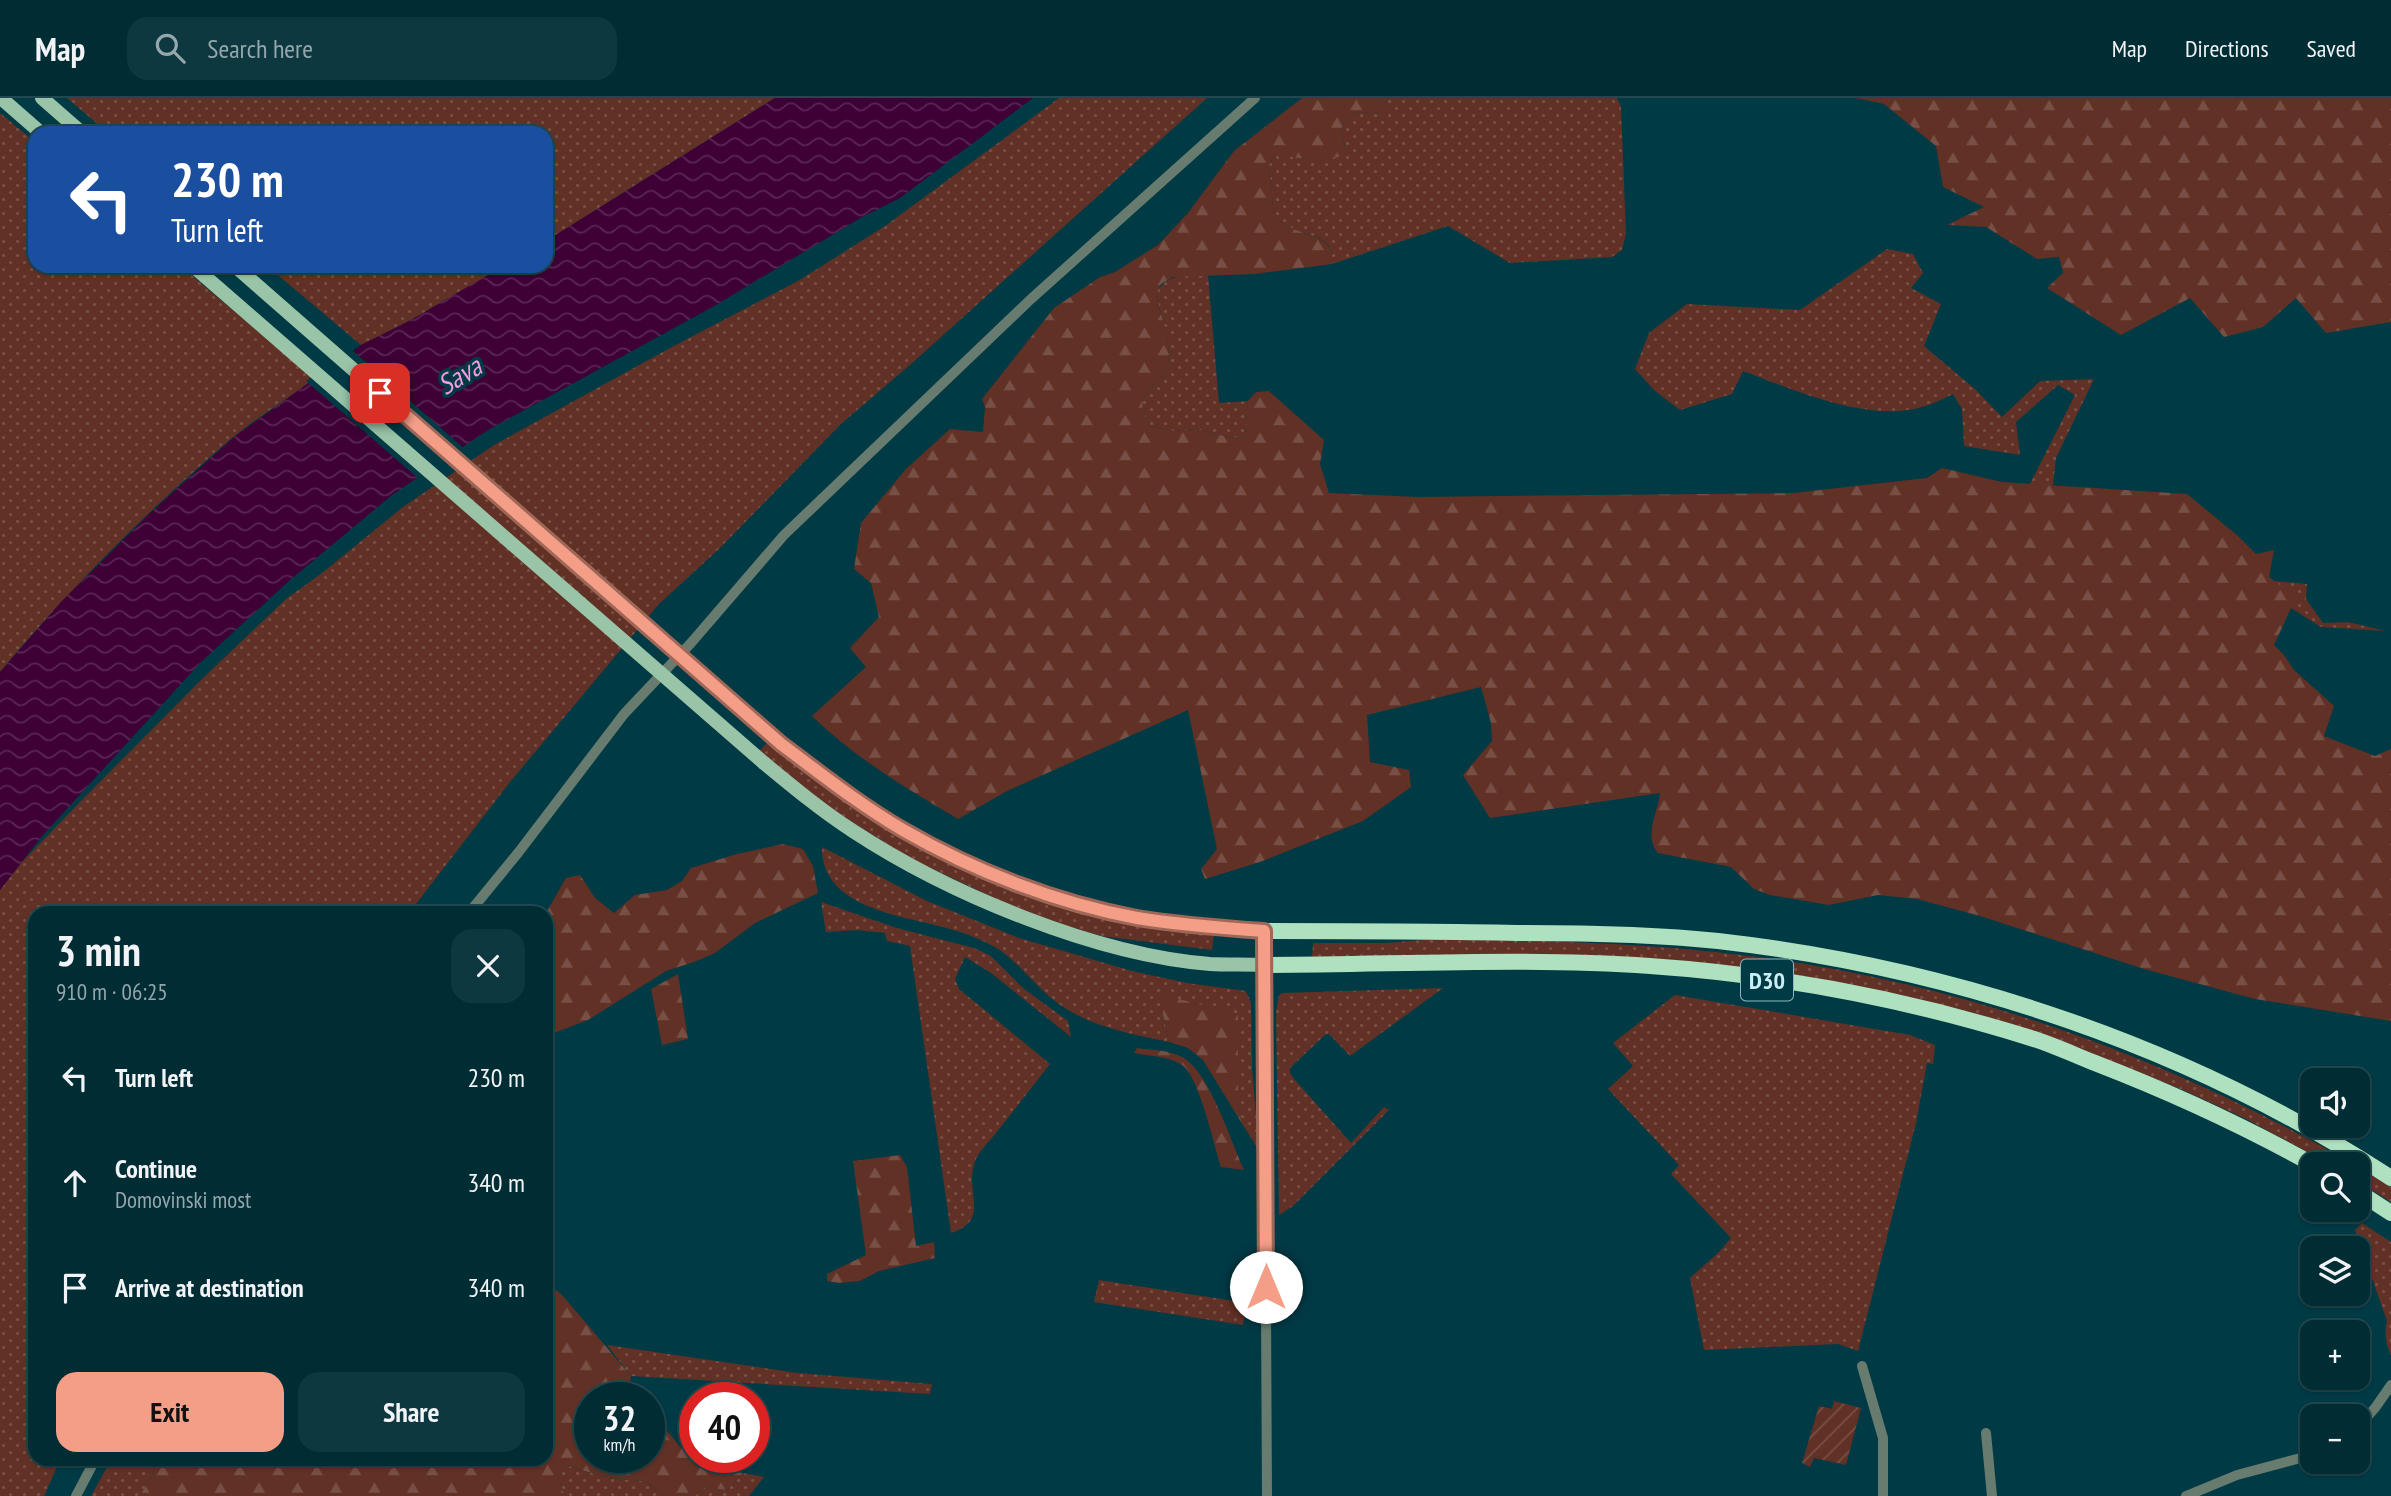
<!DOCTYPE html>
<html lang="en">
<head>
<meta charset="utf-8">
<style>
	:root { --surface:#002c34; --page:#0e3840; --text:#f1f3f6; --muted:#95a7ac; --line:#22484f; --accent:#f49e87 }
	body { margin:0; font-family:"PT Sans Narrow",sans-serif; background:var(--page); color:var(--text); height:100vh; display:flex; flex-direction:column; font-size:26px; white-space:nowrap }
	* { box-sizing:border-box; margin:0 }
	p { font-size:23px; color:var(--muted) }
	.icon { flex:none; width:38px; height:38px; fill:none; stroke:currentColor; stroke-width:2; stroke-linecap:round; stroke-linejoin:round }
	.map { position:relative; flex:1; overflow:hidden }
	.details { position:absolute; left:28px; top:808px; width:525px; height:560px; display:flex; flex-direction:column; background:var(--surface); border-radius:21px; box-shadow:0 2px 5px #0004,0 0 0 2px var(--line) }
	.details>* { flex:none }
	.top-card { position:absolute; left:28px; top:28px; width:525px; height:147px; border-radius:21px; box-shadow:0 2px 5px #0004,0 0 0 2px var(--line); background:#1a4fa0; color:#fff; overflow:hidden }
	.tools { position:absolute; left:2300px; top:970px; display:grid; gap:14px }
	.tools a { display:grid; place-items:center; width:70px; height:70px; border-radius:14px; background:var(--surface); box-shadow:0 2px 5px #0004,0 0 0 2px var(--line); font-size:35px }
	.speed { position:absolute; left:574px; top:1284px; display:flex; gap:14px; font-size:35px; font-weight:700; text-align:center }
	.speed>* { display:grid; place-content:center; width:91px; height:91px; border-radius:50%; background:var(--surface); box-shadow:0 2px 5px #0004,0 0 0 2px var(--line); line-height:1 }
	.speed small { font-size:18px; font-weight:400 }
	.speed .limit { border:10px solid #d22; background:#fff; color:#111 }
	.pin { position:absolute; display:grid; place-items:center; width:60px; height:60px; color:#fff; margin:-30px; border-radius:14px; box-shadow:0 4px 10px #0006 }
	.me { position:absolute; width:77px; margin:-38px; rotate:0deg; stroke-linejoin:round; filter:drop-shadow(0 0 5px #0008) }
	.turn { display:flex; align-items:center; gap:24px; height:147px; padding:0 28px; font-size:32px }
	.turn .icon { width:91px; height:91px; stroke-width:2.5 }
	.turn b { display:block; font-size:49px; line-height:60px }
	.round { display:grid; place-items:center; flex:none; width:74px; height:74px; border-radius:21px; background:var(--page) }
	.head { display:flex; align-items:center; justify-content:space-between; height:119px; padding:0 28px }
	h1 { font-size:42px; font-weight:700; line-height:52px }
	.primary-button { display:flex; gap:14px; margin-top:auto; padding:14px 28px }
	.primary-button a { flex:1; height:80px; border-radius:21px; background:var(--accent); color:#111; font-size:28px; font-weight:700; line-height:80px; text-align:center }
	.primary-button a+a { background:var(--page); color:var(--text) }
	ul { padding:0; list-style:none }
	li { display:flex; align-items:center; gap:21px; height:105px; padding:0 28px }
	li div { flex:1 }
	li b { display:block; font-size:26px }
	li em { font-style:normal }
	header { display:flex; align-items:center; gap:42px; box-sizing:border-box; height:98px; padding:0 35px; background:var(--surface); border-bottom:2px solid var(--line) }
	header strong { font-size:33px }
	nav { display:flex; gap:38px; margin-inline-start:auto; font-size:24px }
	.search { width:490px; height:63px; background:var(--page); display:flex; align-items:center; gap:18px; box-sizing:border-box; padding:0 24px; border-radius:21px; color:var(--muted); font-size:26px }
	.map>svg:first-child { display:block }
	.grass { fill:url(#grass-dots) }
	.forest { fill:url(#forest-firs) }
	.garden { fill:url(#garden-furrows) }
	.water { fill:url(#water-waves) }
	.pier { fill:#003a45 }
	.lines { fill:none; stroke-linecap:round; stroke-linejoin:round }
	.minor { stroke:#677c6e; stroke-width:10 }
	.major { stroke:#99c4a8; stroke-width:14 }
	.highway { stroke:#ade1bf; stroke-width:16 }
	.major-bridge { stroke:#99c4a8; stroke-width:14 }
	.route-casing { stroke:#9f6758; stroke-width:18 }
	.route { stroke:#f49e87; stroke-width:12 }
	.labels { text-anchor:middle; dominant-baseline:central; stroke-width:7; stroke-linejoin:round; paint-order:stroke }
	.shield { fill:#003a45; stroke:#90b8c1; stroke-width:2 }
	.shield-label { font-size:24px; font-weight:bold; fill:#cdeef6 }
	.water-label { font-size:28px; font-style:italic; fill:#f69ae1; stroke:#003a45 }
</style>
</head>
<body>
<header>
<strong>Map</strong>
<div class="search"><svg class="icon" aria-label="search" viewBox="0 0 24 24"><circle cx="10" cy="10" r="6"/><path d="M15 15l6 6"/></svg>Search here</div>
<nav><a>Map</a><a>Directions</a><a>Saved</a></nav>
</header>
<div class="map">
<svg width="2391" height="1398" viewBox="0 0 2391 1398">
	<defs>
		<pattern id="grass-dots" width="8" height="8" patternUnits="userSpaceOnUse" patternTransform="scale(1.75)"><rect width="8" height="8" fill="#623125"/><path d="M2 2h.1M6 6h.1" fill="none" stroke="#774f45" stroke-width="1.8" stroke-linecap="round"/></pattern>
		<pattern id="forest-firs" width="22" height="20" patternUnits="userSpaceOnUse" patternTransform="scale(1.75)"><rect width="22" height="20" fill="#623125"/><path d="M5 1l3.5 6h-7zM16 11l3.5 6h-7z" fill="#774f45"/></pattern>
		<pattern id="garden-furrows" width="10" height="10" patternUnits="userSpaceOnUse" patternTransform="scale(1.75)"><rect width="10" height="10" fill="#623125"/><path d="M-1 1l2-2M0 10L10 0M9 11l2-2" fill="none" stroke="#774f45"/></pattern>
		<pattern id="water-waves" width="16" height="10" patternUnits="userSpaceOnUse" patternTransform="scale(1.75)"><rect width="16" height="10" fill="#3e0035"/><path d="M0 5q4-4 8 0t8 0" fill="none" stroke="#592653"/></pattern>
	</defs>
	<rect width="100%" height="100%" fill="#003a45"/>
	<path class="grass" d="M67 0H775L546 143V35H108Z
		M1059 0H1207L911 266 841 326 719 451 659 506 510 684 409 815 35 816V1362H60L44 1398H0V792L21 765 79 705 201 582 286 501 322 475 403 409 494 347 670 250 798 183 885 128Z
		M1387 0H1617L1621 9 1626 136 1622 152 1612 159 1510 165 1448 128 1332 166C1334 140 1319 141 1299 133 1290 130 1282 124 1274 119L1269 67 1274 57H1287L1306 61 1345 51 1342 29 1345 20 1360 14 1381 16 1386 9Z
		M0 15 35 44V168H181L314 281C287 301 258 319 232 340 149 411 70 490 0 574Z
		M1887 151 1913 156 1923 175 1911 190 1941 206 1924 248 1976 292 2002 319 2040 283 2094 281 2056 360 2053 388 2030 386 2075 297 2058 287 2016 324 2020 357 1964 348 1962 311 1953 296C1943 301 1933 306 1922 309 1867 325 1794 292 1743 273L1732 296 1680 312 1655 293 1635 271 1649 235 1687 206 1800 212Z
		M267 168H504L411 222 361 247Z
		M1208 177 1219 305 1248 303 1245 338 1232 340 1196 331 1174 333 1150 328C1127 290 1164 290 1168 266 1172 244 1160 217 1156 195 1167 175 1187 177 1208 177Z
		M2274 483 2307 486 2306 501 2323 525 2348 524 2386 533 2321 529 2291 510 2295 499Z
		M770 642 970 772 1214 836 1212 852 1101 838 1060 826 1009 807 907 759 824 706 759 653Z
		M822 749 927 803 1019 840 1132 873 1187 885 1246 893 1251 905 1252 970 1259 1052 1241 1024 1238 1002V916L1163 917 1169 944C1127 935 1085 928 1051 900 1033 885 1014 860 995 849 982 842 965 835 950 831 906 818 821 812 822 749Z
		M821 804 897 830 974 850 991 858 1023 890 1068 923 1071 939 991 875 965 859 955 881 959 891 1050 966C1032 989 1014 1012 996 1035 990 1043 980 1052 976 1061 962 1093 993 1121 951 1135L910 848 887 843 885 835 857 832 826 834Z
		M1434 841C1547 842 1661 845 1773 861 1978 890 2174 963 2353 1066H2330L2244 1020 2183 992 2065 946 1803 878 1312 860 1313 845H1387Z
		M1443 890 1350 958 1329 936H1326L1290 970V975L1295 982 1351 1045 1384 1009 1389 1012 1293 1108 1279 1117 1276 914 1279 897 1283 895Z
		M1675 897 1910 937 1935 947 1933 966 1927 965 1916 1025 1858 1253 1838 1246 1704 1252 1690 1180 1719 1154 1731 1140 1671 1076 1679 1067 1608 991 1633 968 1613 945Z
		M2357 1068 2391 1089V1104L2357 1083Z
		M2362 1125 2391 1144V1257C2386 1247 2384 1234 2387 1223L2355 1132Z
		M1099 1182 1247 1205 1243 1227 1094 1204Z
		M607 1247 798 1275 932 1286 930 1296 631 1278Z
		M111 1362H160L140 1398H91Z
		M566 1367C593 1377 618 1382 646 1383L663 1398H565L558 1379Z
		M743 1375 764 1379 749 1398H695L705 1389 727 1392Z"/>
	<path class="forest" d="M1302 0H1387L1386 9 1381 16 1360 14 1345 20 1342 29 1345 51 1339 59 1317 62 1274 57 1269 67 1274 119C1282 124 1290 130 1299 133 1318 141 1334 141 1332 166L1255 176 1173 179 1161 186 1156 196C1160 217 1172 244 1168 266 1164 290 1127 290 1150 328L1174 333 1196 331 1232 340 1245 338 1248 303 1256 294 1269 293 1324 342 1320 366 1329 395 1417 399 1793 395 1927 380 1942 370 2002 384 2187 396 2238 438 2256 456 2274 452 2269 479 2296 499 2274 547 2284 557 2294 572 2334 608 2324 638 2375 658 2391 651V923L2255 901 2144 871 1980 818 1917 801 1878 797 1829 807 1770 797 1754 791 1731 769 1658 755C1643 737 1658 715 1660 695L1490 720 1463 677 1492 643 1491 625 1481 589 1367 617 1370 664 1409 672 1411 689 1363 723 1260 764 1205 781 1201 771 1217 751 1188 612 1007 693 958 721C906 690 855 660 812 618L866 569 850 550 879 519 871 485 854 471 861 425 906 371 950 331 983 334 985 309 982 301 1054 210 1100 179 1115 174 1158 147 1188 115 1234 53Z
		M1856 0H2391V224L2326 235 2296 200 2263 229 2224 239 2190 200 2121 237 2047 190 2063 175 2059 159 2037 161 1986 129 1947 127 1984 109 1943 89 1936 48 1884 6Z
		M783 746 803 751 813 768 818 795 755 825 715 855 694 864 666 873 588 922 546 938V815L566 780 580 777 595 800 614 815 635 797 667 792 682 783 691 770 737 756Z
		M678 876 688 941 662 947 651 891Z
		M1163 897 1238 916V1002L1241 1024 1203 962 1188 950 1169 944 1163 917Z
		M1137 950C1151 952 1167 952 1180 958 1208 969 1231 1044 1244 1072L1221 1069C1214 1047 1199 978 1182 967 1169 958 1149 958 1134 955Z
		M900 1057 907 1069 916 1148 934 1144 935 1160 879 1173 860 1183 839 1185 827 1183V1176L866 1157 853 1063Z
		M546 1184 562 1197 631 1278 629 1296 631 1300H590V1360H649V1316L655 1318 696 1368 743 1375 727 1392 705 1389 695 1398H663L646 1383C618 1382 593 1377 567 1367L558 1379 565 1398H140L160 1362H546Z"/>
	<path class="garden" d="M1834 1303 1861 1310 1846 1367 1814 1360 1810 1369 1802 1365 1819 1308 1832 1311Z"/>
	<path class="water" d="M775 0H1033L900 100 862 119 716 207 488 332 392 397 290 482 201 564 43 737 0 792V574L61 504 150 415 234 339 361 247 411 222 503 168H546V143Z"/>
	<path class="pier" d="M350 250 466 352 420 382 306 283Z"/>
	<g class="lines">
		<path class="minor" d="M468 816 518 755 624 616 691 545 784 437 1031 201 1255 0
			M1264 833 1267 1398
			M1862 1268 1883 1340V1398
			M2357 1330 2375 1310 2391 1287
			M1986 1335 1992 1398
			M76 1398 95 1362
			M2186 1398 2237 1377 2312 1357"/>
		<path class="major" d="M1 0 41 35
			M42 0 82 35
			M781 646C820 676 860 707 903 732 975 772 1055 805 1137 820 1179 827 1221 830 1264 833
			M764 665C793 689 822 713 853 733 949 796 1096 857 1210 866 1228 867 1246 866 1264 867"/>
		<path class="highway" d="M1264 833C1348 833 1433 833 1517 835 1584 835 1651 836 1718 843 1956 870 2190 949 2391 1080
			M1264 867C1392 867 1522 859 1650 868 1780 877 1910 902 2034 941 2055 948 2075 957 2095 965 2170 994 2242 1027 2312 1066
			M2357 1093 2391 1115"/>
		<path class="major-bridge" d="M193 168 764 665
			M235 168 781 646"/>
	</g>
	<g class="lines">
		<g class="route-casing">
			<path id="route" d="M380 295 781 646C821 676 860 707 903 732 974 773 1056 805 1137 820 1179 827 1221 830 1264 833L1266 1189"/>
		</g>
		<use href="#route" class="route"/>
	</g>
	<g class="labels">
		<rect class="shield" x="1741" y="861.5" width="52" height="41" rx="5"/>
		<g class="shield-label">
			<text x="1767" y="882">D30</text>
		</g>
		<g class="water-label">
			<text transform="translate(459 277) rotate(-31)">Sava</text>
		</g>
	</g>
</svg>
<div class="tools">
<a><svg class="icon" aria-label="sound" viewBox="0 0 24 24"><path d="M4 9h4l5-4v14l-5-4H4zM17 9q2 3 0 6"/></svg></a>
<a><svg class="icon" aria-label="search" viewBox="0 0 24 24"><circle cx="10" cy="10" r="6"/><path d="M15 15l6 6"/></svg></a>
<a><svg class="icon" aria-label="layers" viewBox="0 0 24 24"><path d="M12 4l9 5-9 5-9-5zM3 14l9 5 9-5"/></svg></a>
<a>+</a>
<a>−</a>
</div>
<div class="speed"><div>32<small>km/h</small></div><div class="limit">40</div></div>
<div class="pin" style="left:380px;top:295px;background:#d93025"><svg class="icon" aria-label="arrive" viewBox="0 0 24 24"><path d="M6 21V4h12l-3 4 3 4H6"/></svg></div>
<svg class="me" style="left:1266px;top:1189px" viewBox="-20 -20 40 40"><circle r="19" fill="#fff"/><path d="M0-13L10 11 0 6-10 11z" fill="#f49e87"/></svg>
<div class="top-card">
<div class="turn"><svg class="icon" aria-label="left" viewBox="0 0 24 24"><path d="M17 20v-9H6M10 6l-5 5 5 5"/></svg><div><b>230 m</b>Turn left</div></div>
</div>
<section class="details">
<div class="head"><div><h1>3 min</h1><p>910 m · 06:25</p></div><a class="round"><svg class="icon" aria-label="close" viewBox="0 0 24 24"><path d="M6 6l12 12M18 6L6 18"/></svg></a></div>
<ul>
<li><svg class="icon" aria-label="left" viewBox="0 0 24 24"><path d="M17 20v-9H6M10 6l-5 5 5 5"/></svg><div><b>Turn left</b></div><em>230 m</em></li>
<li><svg class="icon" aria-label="ahead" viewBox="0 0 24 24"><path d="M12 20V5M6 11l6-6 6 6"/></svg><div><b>Continue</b><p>Domovinski most</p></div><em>340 m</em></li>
<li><svg class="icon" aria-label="arrive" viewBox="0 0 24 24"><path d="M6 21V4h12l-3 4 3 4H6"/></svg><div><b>Arrive at destination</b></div><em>340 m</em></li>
</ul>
<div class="primary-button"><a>Exit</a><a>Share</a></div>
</section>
</div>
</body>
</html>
